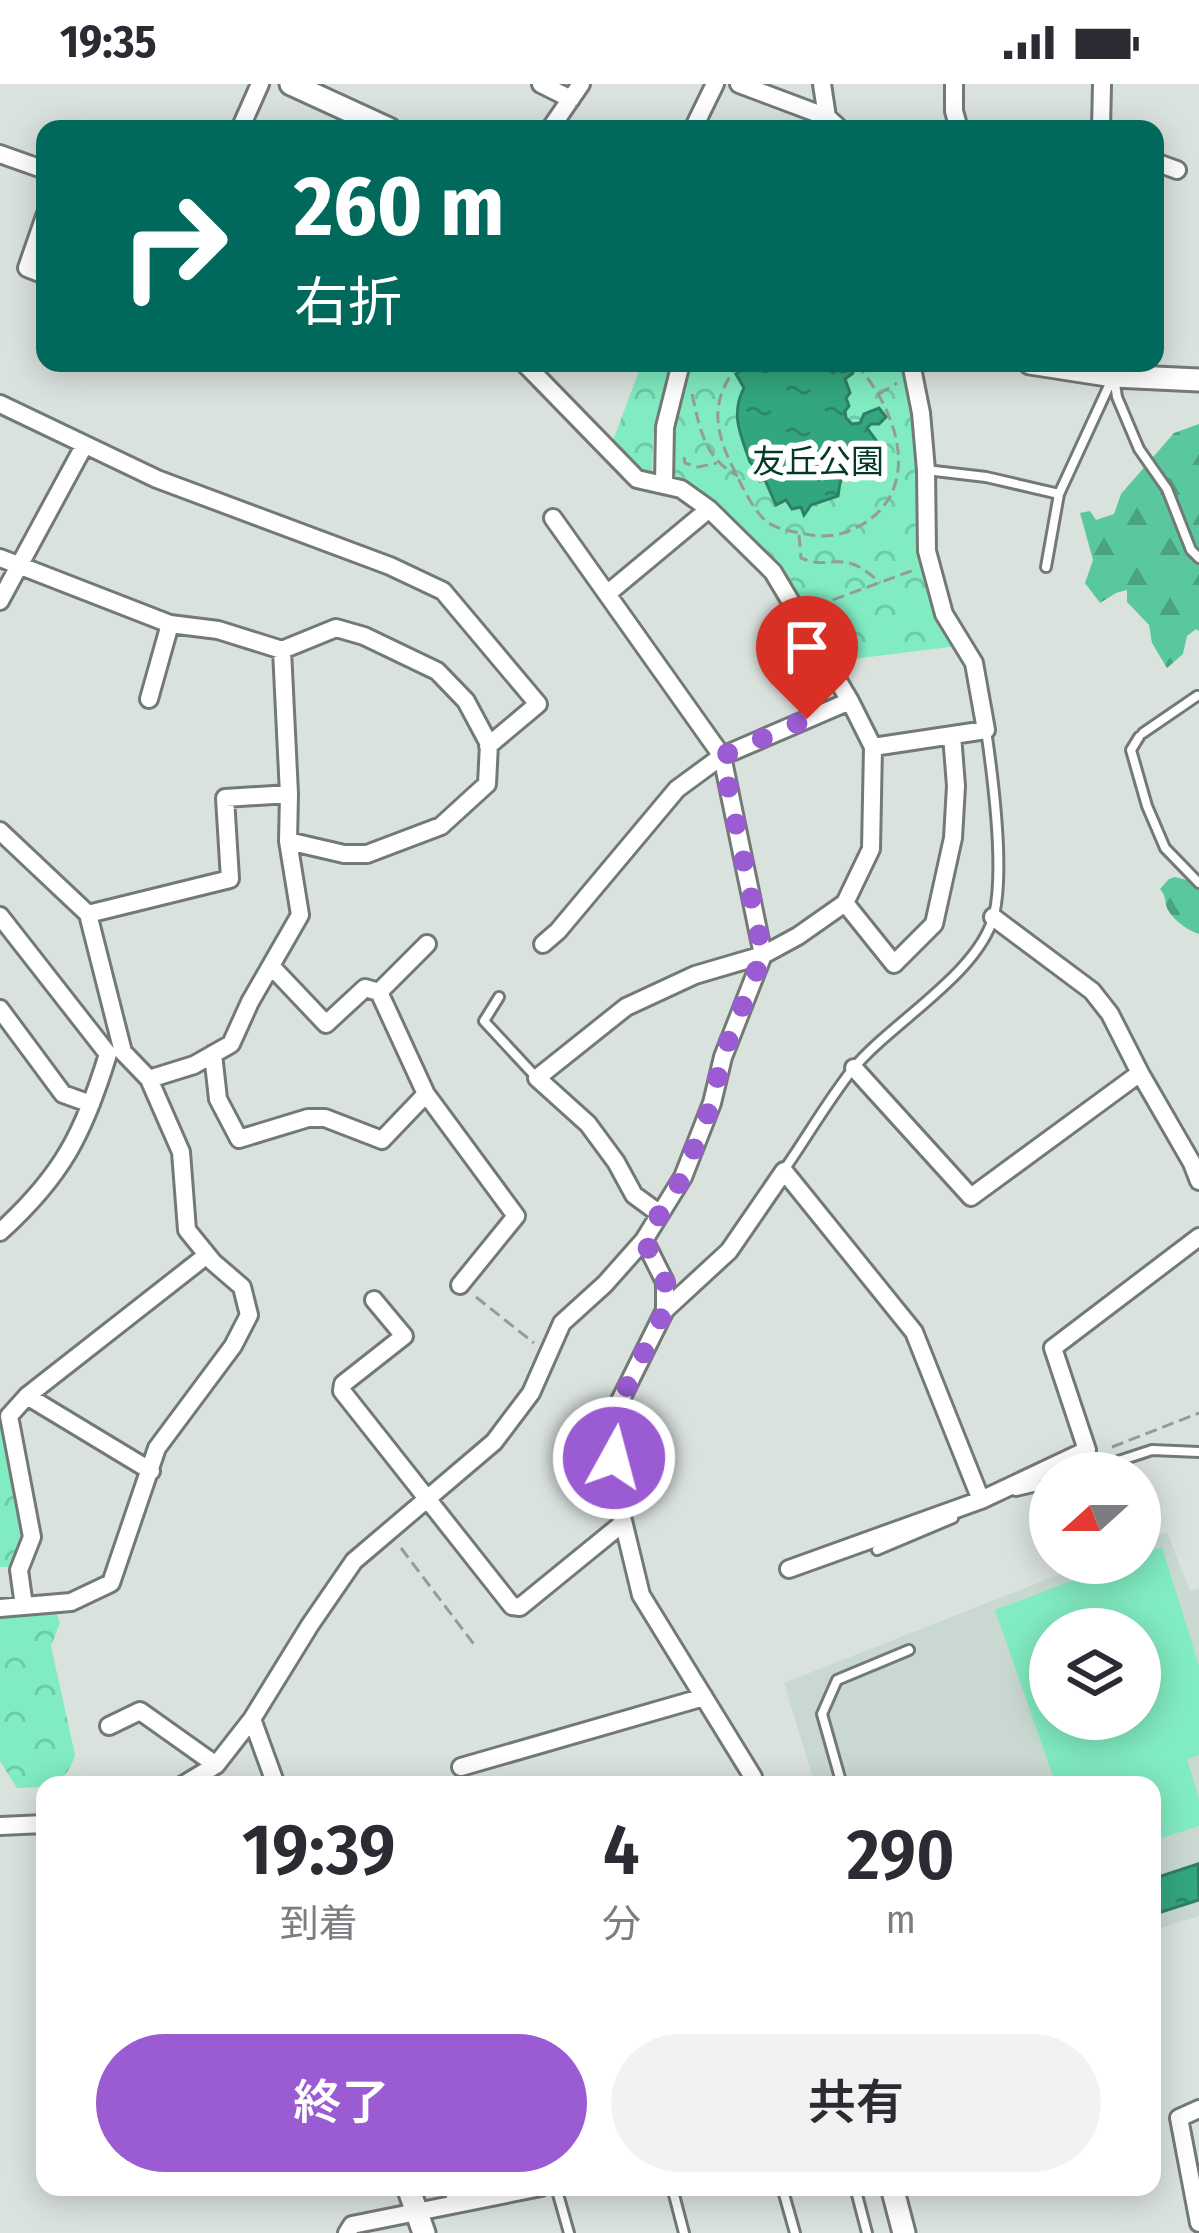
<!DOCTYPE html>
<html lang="ja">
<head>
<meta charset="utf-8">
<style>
	:root { --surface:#fff; --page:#f2f2f3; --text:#2b2b33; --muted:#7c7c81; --accent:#9b5cd3 }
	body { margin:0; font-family:"Fira Sans Condensed","Noto Sans JP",sans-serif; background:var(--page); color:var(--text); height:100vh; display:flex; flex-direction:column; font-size:45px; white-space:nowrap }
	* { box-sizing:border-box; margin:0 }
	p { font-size:39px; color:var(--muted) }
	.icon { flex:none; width:66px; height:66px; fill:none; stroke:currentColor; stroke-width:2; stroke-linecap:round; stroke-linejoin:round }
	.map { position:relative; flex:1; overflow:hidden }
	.side { position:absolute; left:36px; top:1692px; width:1125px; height:420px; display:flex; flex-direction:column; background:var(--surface); border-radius:24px; box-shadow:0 6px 30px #0003 }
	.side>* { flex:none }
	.top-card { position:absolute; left:36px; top:36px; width:1128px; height:252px; border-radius:24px; box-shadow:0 6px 30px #0003; background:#00695c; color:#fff; overflow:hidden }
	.needle { width:78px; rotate:249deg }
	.fabs { position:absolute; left:1029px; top:1368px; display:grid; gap:24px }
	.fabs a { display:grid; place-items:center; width:132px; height:132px; border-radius:50%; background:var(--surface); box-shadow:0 6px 30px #0003; font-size:60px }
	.pin { position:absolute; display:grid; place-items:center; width:102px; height:102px; color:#fff; margin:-123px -51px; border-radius:50% 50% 50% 0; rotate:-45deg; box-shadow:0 0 12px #0007 }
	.pin .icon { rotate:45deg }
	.me { position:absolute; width:132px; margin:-66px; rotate:7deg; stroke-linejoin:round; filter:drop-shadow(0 0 9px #0008) }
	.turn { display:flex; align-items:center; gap:42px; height:252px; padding:0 60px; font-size:54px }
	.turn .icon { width:156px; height:156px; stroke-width:2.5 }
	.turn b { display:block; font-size:84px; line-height:102px }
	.eta { display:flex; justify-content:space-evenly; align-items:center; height:204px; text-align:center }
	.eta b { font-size:72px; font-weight:600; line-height:84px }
	.primary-button { display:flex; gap:24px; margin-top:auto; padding:24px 60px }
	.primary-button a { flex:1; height:138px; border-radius:72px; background:var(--accent); color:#fff; font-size:48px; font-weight:600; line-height:138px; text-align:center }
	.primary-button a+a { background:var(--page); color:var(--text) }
	.status { display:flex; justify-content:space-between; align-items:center; height:84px; padding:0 60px; background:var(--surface); direction:ltr }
	.status svg { height:33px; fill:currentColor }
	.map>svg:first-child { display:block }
	.built { fill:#c9d9d2; fill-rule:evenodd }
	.forest { fill:url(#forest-firs) }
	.park { fill:url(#park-crowns) }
	.pitch { fill:#81ebc1; fill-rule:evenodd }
	.water { fill:url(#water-ripples); stroke:#2e8064; stroke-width:3 }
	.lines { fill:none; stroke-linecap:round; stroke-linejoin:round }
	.service-casing { stroke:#737a76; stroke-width:14 }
	.minor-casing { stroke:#737a76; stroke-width:22 }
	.tertiary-casing { stroke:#737a76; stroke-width:27 }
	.path { stroke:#959b98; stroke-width:3; stroke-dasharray:12 6; stroke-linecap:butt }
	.service { stroke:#fff; stroke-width:8 }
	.minor { stroke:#fff; stroke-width:16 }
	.tertiary { stroke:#fff; stroke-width:21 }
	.route { stroke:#9b5cd3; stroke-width:21; stroke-dasharray:0 37.8 }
	.labels { text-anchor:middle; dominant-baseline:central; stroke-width:12; stroke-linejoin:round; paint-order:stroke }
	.park-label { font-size:33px; fill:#043827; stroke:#fff }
</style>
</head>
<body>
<div class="status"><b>19:35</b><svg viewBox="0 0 49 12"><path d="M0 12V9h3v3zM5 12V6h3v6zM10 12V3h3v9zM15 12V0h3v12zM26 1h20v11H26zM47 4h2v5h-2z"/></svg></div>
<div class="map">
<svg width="1199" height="2149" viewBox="0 0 1199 2149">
	<defs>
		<pattern id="forest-firs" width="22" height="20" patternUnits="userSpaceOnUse" patternTransform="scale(3)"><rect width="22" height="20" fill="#5ac89f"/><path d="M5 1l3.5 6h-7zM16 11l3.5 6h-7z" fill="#4aa281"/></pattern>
		<pattern id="park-crowns" width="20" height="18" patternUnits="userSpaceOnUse" patternTransform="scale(3)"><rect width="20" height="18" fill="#81ebc1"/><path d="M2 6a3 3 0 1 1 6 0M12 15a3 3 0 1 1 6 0" fill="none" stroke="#6fcaa6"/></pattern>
		<pattern id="water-ripples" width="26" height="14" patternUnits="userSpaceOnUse" patternTransform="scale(3)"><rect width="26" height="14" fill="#32a67f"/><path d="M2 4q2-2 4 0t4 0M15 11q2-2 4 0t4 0" fill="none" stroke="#2a8768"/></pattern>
	</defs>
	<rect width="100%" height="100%" fill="#dae2de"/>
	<path class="built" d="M1167 1448 1190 1507 1199 1505V1832L1152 1847V1701H815L784 1599 1088 1479H1140V1458ZM1050 1545H1140V1635H1050Z"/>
	<path class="forest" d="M1199 340V547L1196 545 1187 552 1183 570 1167 584 1152 559 1149 541 1127 518V506L1116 509 1100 519 1085 499 1093 476 1080 429 1090 427 1096 436 1114 430 1121 410 1174 349Z
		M1175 793 1199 799V850C1189 847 1176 838 1170 829 1163 820 1168 814 1160 805L1169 795Z"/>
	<path class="park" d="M642 279H674L653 351 652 393 612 359Z
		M693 279H904L917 339 916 383 923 467 958 562 837 577 782 481 696 402 670 394 671 348Z
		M0 1324 17 1390 27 1453 15 1483H0Z
		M49 1524 56 1529 60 1538 51 1562 75 1671C65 1703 47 1703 17 1704L0 1677V1530Z"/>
	<path class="pitch" d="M1162 1463 1199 1582V1671L1187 1675 1199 1715V1742L1152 1757V1701H1056L995 1526 1119 1479H1140V1471ZM1050 1545H1140V1635H1050Z"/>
	<path class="water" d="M735 279H817L833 289 845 281 852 283 853 289 845 295 850 309 846 314 849 322 845 327 846 334 852 340 860 339 864 330 879 324 886 333 879 340H871L867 344 878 359C851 369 841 383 838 412L811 421 804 431 801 423 792 425 786 416 776 421 765 396 760 397 757 387 753 386 754 382 750 378C741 351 730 331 744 304L736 290 741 286Z
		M1198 1780 1199 1816 1152 1831V1795Z"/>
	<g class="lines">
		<g class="service-casing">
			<path id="service" d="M1114 293 1117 313 1139 365 1167 405 1191 466 1199 474
				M926 386 986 393 1059 410
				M1046 483 1059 410 1113 293
				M1143 649 1197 612
				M1139 653 1131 666 1147 722 1165 764 1199 799
				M499 913 484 937 536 993
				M784 1086C807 1053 827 1018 852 986 890 939 979 890 994 831 1005 785 993 694 986 646
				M1082 1389 1152 1366 1199 1368
				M1016 1407 1050 1399
				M877 1466 953 1434
				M842 1701 822 1630 837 1596 909 1566
				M448 2103 453 2119
				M556 2103 569 2149
				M672 2103 684 2149
				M782 2103 795 2149
				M855 2103 867 2149"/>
		</g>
		<g class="minor-casing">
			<path id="minor" d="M541 0 571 15
				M739 0 827 33 840 45
				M822 0 827 33
				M954 0V27L959 45
				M240 45 260 0
				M550 45 581 0
				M693 45 715 0
				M1101 45 1102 0
				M0 70 45 86
				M1155 78 1177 86
				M45 132 27 184 45 191
				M524 279 637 395 681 405 709 425 607 510
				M0 320 157 395 390 482 443 507 538 620 488 662
				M664 399 665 343 681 279
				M553 434 722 672 763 871 723 973 712 1019 683 1093 644 1156 665 1198V1226
				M0 474 170 540 149 615
				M0 517 84 362
				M282 566 289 710
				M873 663 986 646 974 579 944 530 927 467 926 386 921 329 911 279
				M0 747 88 830 123 968 149 995
				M845 819 894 880 934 840 953 754 956 702 952 651
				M88 830 230 795 225 714 289 710 288 757
				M0 832 108 970C84 1049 62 1092 0 1148
				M993 833 1092 907 1110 930 1140 989 1192 1079 1199 1097
				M543 860 558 847 677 705 722 672 850 617
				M271 882 326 940 365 904 379 908 426 1010
				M379 908 427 860
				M0 925 63 1010 91 1020
				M213 970 218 1015 239 1055 308 1034H325L382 1056 426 1010 516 1132 460 1201
				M854 984 971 1113 1140 989
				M660 1130 634 1111 616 1078 588 1040 537 994 626 923 695 891 763 871 798 852 845 819 871 765 873 663 850 617 773 488 709 425
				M374 1216 404 1252 343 1300 342 1307 512 1522 520 1523 623 1439
				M27 1312 151 1387
				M789 1485 981 1416
				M24 1522 19 1486 32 1453 9 1332 27 1312 207 1171
				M0 1524 71 1518 111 1499 157 1364 233 1262 249 1231 242 1203 213 1178 187 1146 181 1068 149 995 194 981 231 960 250 918 300 831 288 757 344 770H367L441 742 487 700 489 660 466 617 437 587 364 552 336 544 282 566 218 546 170 540
				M252 1635 276 1701
				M109 1642 140 1627 216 1681
				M461 1683 704 1613
				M183 1701 216 1681 252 1635 310 1541 354 1477 494 1358 531 1309 562 1239 605 1200 644 1156
				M755 1701 753 1693 641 1511 617 1412 610 1337 665 1226 729 1167 784 1087 914 1248 981 1416 1087 1366 1053 1264 1199 1153
				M0 1742 45 1740
				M1199 2025 1179 2034 1199 2139
				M347 2149 352 2141 541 2103"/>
		</g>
		<g class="tertiary-casing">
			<path id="tertiary" d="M291 0 389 45
				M1030 279 1114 292 1199 296
				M408 2103 424 2149
				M892 2103 904 2149"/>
		</g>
		<path class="path" d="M740 279C714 310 712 336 728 373 736 390 752 426 766 437 776 445 789 447 801 449 824 455 843 452 863 440 925 402 895 322 855 279
			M692 310C700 345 704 374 738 392
			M879 310 897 299
			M684 373 685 379 698 383 717 379
			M799 451 801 474C820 482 824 477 843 478 858 479 869 489 880 499
			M816 522 914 486
			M476 1213 534 1259
			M1112 1363 1199 1329
			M401 1464 476 1563"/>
		<use href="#service" class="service"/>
		<use href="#minor" class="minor"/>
		<use href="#tertiary" class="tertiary"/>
	</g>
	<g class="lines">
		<path class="route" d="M614 1374 610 1337 665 1226V1198L644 1156 683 1093 712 1019 722 973 763 871 722 672 807 635"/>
	</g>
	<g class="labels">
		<g class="park-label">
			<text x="818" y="378">友丘公園</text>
		</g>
	</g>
</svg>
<div class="fabs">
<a><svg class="needle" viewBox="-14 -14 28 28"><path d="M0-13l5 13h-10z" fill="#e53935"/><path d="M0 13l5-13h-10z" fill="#7c7c81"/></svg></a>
<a><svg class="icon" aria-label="layers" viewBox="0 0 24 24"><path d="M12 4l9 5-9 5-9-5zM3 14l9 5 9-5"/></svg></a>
</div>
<div class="pin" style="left:807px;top:635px;background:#d93025"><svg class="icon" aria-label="arrive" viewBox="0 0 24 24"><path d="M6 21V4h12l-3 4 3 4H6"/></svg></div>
<svg class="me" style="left:614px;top:1374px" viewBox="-20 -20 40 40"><circle r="17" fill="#9b5cd3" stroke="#fff" stroke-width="3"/><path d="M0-11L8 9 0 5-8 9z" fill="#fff"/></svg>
<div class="top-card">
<div class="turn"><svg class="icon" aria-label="right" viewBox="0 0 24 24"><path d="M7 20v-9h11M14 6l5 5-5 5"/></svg><div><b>260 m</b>右折</div></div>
</div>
<section class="side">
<div class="eta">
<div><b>19:39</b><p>到着</p></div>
<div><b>4</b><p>分</p></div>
<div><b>290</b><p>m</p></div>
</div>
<div class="primary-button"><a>終了</a><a>共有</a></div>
</section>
</div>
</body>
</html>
